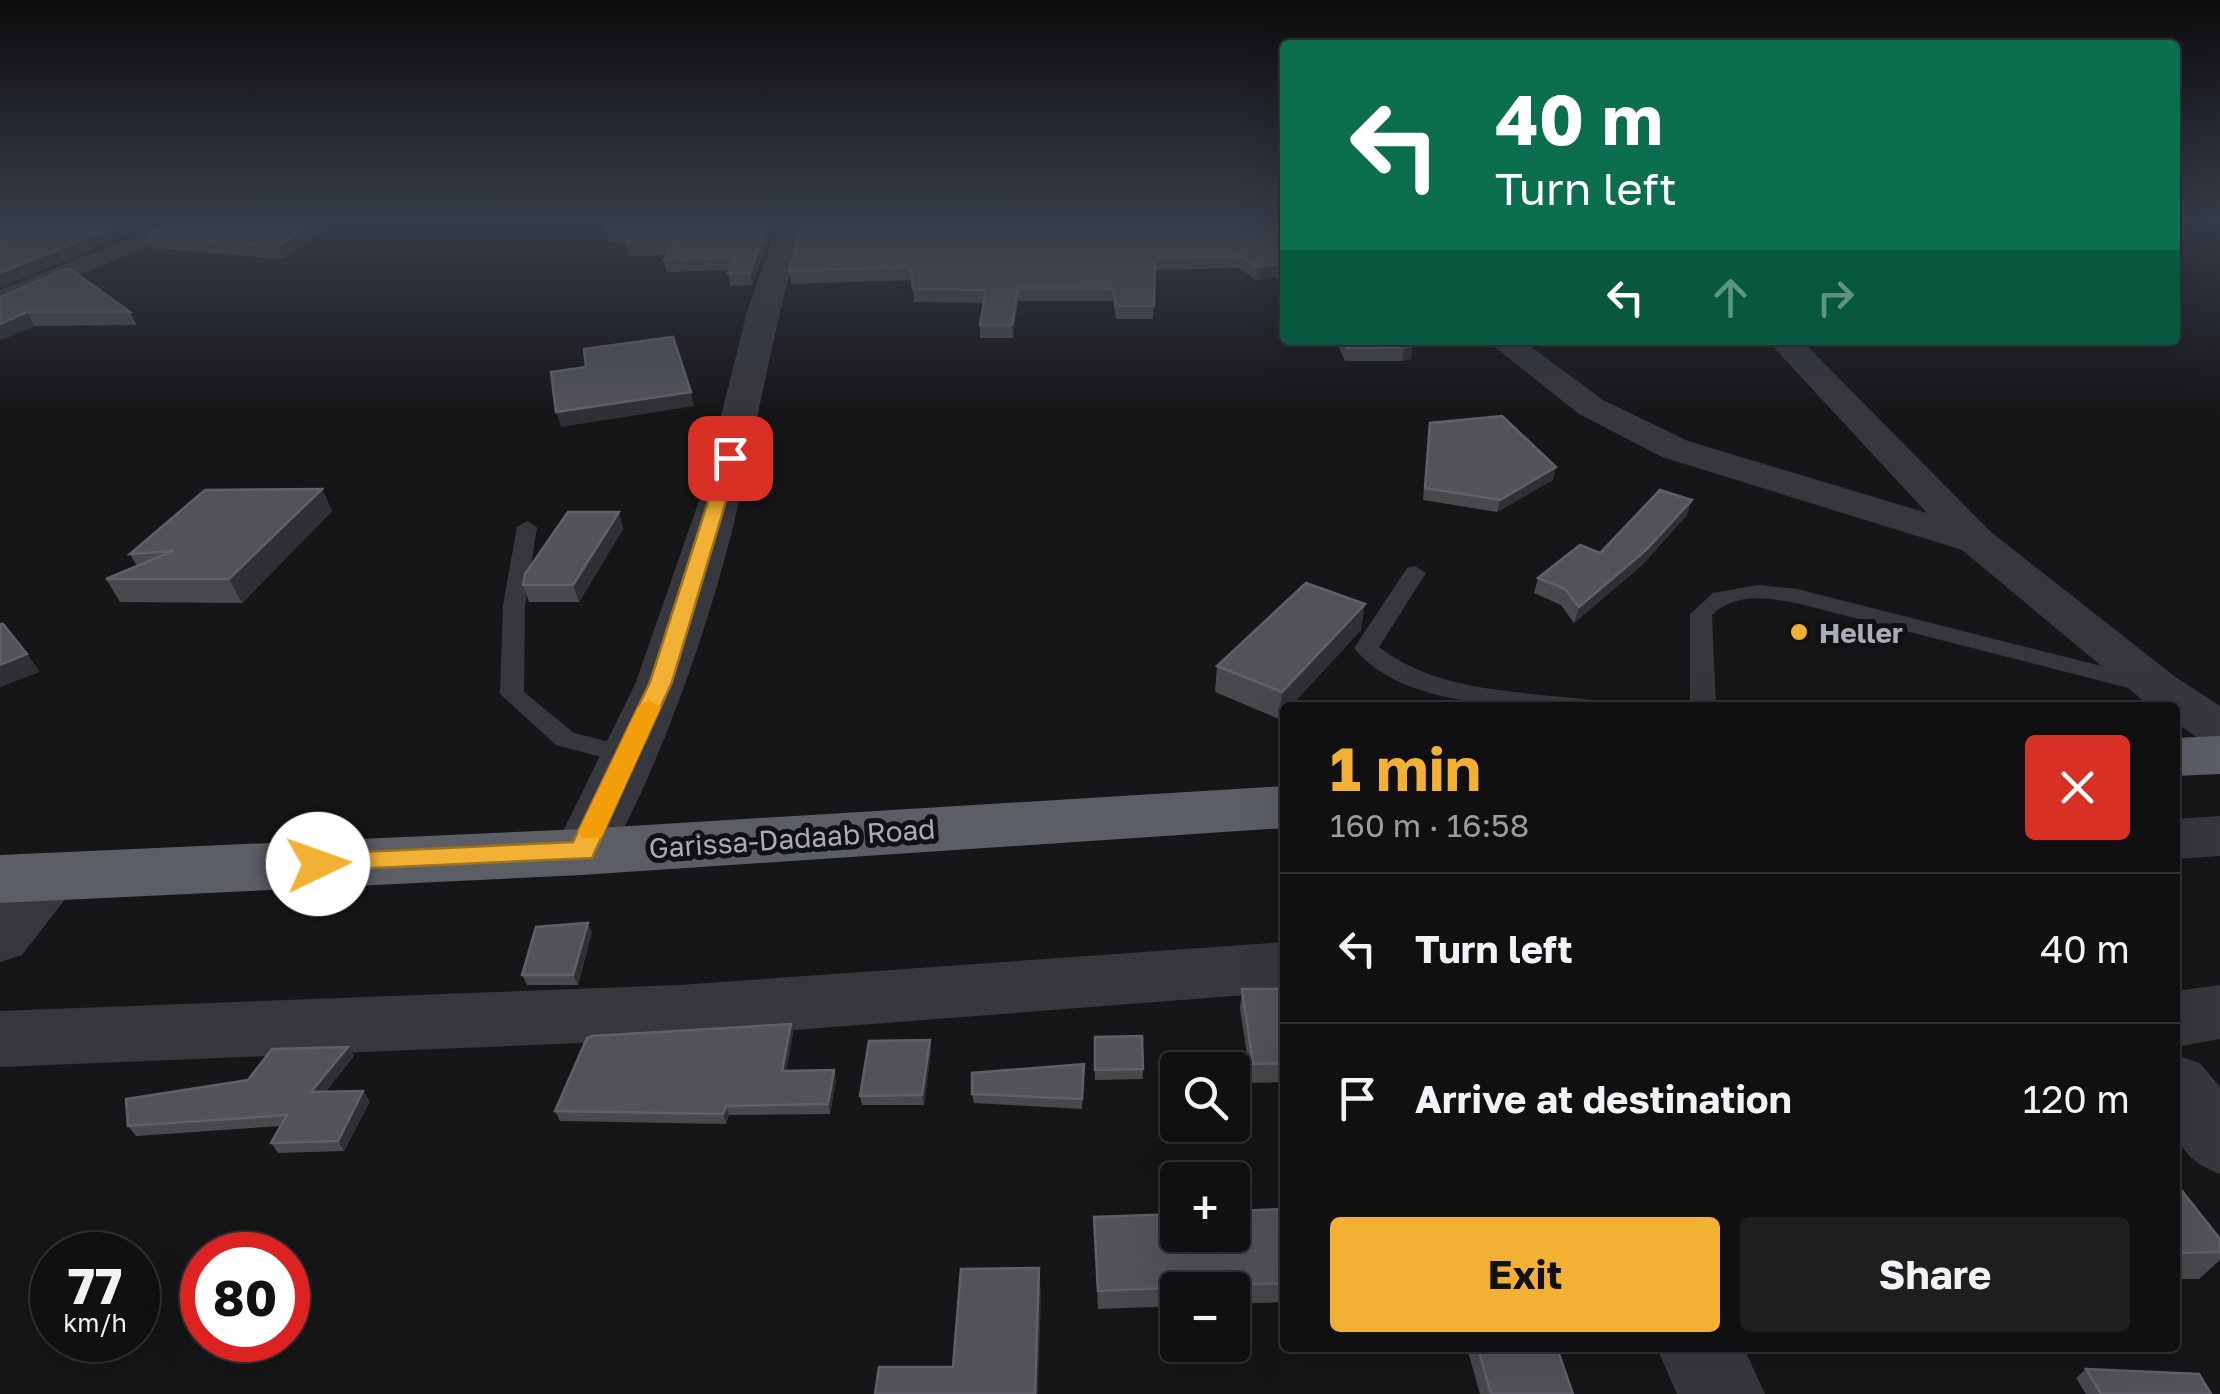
<!DOCTYPE html>
<html lang="en">
<head>
<meta charset="utf-8">
<style>
	:root { --surface:#101012; --page:#1e1e20; --text:#f1f3f6; --muted:#9c9d9f; --line:#303032; --accent:#f2b134 }
	body { margin:0; font-family:"Golos Text",sans-serif; background:var(--page); color:var(--text); height:100vh; display:flex; flex-direction:column; font-size:38px; white-space:nowrap }
	* { box-sizing:border-box; margin:0 }
	p { font-size:32px; color:var(--muted) }
	.icon { flex:none; width:55px; height:55px; fill:none; stroke:currentColor; stroke-width:2; stroke-linecap:round; stroke-linejoin:round }
	.map { position:relative; flex:1; overflow:hidden }
	.panel { position:absolute; left:1280px; top:702px; width:900px; height:650px; display:flex; flex-direction:column; background:var(--surface); border-radius:10px; box-shadow:0 10px 40px #0002,0 0 0 2px var(--line) }
	.panel>* { flex:none }
	.banner { position:absolute; left:1280px; top:40px; width:900px; height:305px; border-radius:10px; box-shadow:0 10px 40px #0002,0 0 0 2px var(--line); background:#0b6e4f; color:#fff; overflow:hidden }
	.fabs { position:absolute; left:1160px; top:1052px; display:grid; gap:20px }
	.fabs a { display:grid; place-items:center; width:90px; height:90px; border-radius:10px; background:var(--surface); box-shadow:0 10px 40px #0002,0 0 0 2px var(--line); font-size:50px }
	.speed { position:absolute; left:30px; top:1232px; display:flex; gap:20px; font-size:50px; font-weight:700; text-align:center }
	.speed>* { display:grid; place-content:center; width:130px; height:130px; border-radius:50%; background:var(--surface); box-shadow:0 10px 40px #0002,0 0 0 2px var(--line); line-height:1 }
	.speed small { font-size:25px; font-weight:400 }
	.speed .limit { border:15px solid #d22; background:#fff; color:#111 }
	.pin { position:absolute; display:grid; place-items:center; width:85px; height:85px; color:#fff; margin:-42px; border-radius:20px; box-shadow:0 5px 15px #0006 }
	.me { position:absolute; width:110px; margin:-55px; rotate:87deg; stroke-linejoin:round; filter:drop-shadow(0 0 8px #0008) }
	.turn { display:flex; align-items:center; gap:35px; height:210px; padding:0 50px; font-size:45px }
	.turn .icon { width:130px; height:130px; stroke-width:2.5 }
	.turn b { display:block; font-size:70px; line-height:85px }
	.lanes { display:flex; align-items:center; height:95px; padding:0 50px; background:#0003; justify-content:center; gap:50px; direction:ltr }
	.lanes .off { opacity:.35 }
	.round { display:grid; place-items:center; flex:none; width:105px; height:105px; border-radius:10px; background:var(--page) }
	.summary { display:flex; align-items:center; justify-content:space-between; height:170px; padding:0 50px }
	h1 { font-size:60px; font-weight:700; line-height:75px; color:var(--accent) }
	.cta { display:flex; gap:20px; margin-top:auto; padding:20px 50px }
	.cta a { flex:1; height:115px; border-radius:10px; background:var(--accent); color:#111; font-size:40px; font-weight:700; line-height:115px; text-align:center }
	.cta a+a { background:var(--page); color:var(--text) }
	ul { padding:0; list-style:none }
	li { display:flex; align-items:center; gap:30px; height:150px; padding:0 50px; border-top:2px solid var(--line) }
	li div { flex:1 }
	li b { display:block; font-size:38px }
	li em { font-style:normal }
	.map>svg:first-child { display:block }
	.lines { fill:none; stroke-linecap:round; stroke-linejoin:round }
	.service { fill:#37383d; fill-rule:evenodd }
	.minor { fill:#37383d; fill-rule:evenodd }
	.trunk { fill:#5b5e65; fill-rule:evenodd }
	.wall { fill:#47494d }
	.shaded-wall { fill:#2f3033 }
	.building { fill:#525359; stroke:#5f6168; stroke-width:2.5 }
	.route { fill:#f2b134; stroke:#9d7322; stroke-width:2.5 }
	.slow { fill:#f59e0b }
	.poi-dot { fill:#f2b134; stroke:#111113; stroke-width:4 }
	.labels { text-anchor:middle; dominant-baseline:central; stroke-width:10; stroke-linejoin:round; paint-order:stroke }
	.poi-label { font-size:28px; font-weight:bold; fill:#a8adb8; stroke:#111113; text-anchor:start }
	.street-label { font-size:28px; fill:#a8adb8; stroke:#111113 }
</style>
</head>
<body>
<div class="map">
<svg width="2220" height="1394" viewBox="0 0 2220 1394">
	<rect width="100%" height="100%" fill="#161618"/>
	<g class="lines">
		<path class="service" d="M527 521 537 527 525 605 524 692 574 733 637 749 641 755 637 761 628 764 556 745 500 694 503 605 517 527Z
			M1415 566 1426 573 1379 647C1438 693 1520 691 1592 700L1604 708C1532 708 1404 711 1354 648L1407 568Z
			M1758 585 1797 589 2157 680 2160 685 2148 693 1796 603C1767 598 1736 592 1712 615L1716 708H1690V614L1713 593Z"/>
		<path class="minor" d="M30 220H116C103 233 43 233 30 220Z
			M174 220H209L0 309V290Z
			M779 220H804C778 309 762 398 742 488 717 605 663 763 603 867L582 873 561 867 553 852 636 682 702 492 747 312Z
			M1486 340H1522L1603 400 1688 441 1927 513 1767 340H1801L1991 532 2174 676 2220 706V745L2202 741 2175 722V708H2154L2140 698 1962 550 1662 457 1579 414Z
			M2220 816V856L2175 859V819Z
			M53 854 74 861 83 876 22 955 0 962V896L32 861Z
			M1285 942V992L679 1039 0 1067V1011L679 985Z
			M2220 985V1039L2175 1047V991Z
			M2175 1055 2200 1063 2220 1087V1174C2160 1152 2175 1109 2175 1055Z
			M1657 1348H1744L1765 1394H1677Z"/>
		<path class="trunk" d="M2220 736V774L2175 776V738Z
			M1285 786V828L582 875 0 903V855L582 829Z"/>
	</g>
	<path class="wall" d="M775 220 752 285 730 286 728 273 729 270 667 272 664 260 666 255 629 256 626 244 628 242H609L606 230Z
		M1285 220V295L1277 277 1256 280 1240 268 1155 270 1153 319H1116L1113 301H1018L1013 338H980V325L984 303 914 302 912 280 791 284 789 271Z
		M331 226 283 259 152 248 146 236Z
		M0 297 130 312 137 325 35 326Z
		M1336 340H1410L1411 359 1402 361H1345Z
		M1430 423 1553 480 1497 512 1423 500Z
		M322 489 332 511 242 603 120 602 106 579 137 566 130 554Z
		M619 512 623 529 579 602H529L523 585Z
		M1687 515 1642 565 1574 623 1561 605 1534 593 1538 578Z
		M1361 630 1289 708H1285L1279 719 1215 692 1217 666Z
		M592 932 578 985H527L522 975Z
		M1242 989H1285V1082L1251 1083 1240 1008Z
		M791 1024 793 1034 786 1071 834 1070 836 1080 830 1114 729 1115 726 1124 560 1121 555 1111Z
		M1142 1036 1143 1079 1095 1080V1037Z
		M930 1040 931 1050 924 1105H862L860 1096Z
		M348 1047 354 1056 326 1091 370 1101 344 1151 278 1153 271 1143 281 1126 136 1136 128 1126 248 1080Z
		M1084 1074 1082 1109 974 1103 972 1094Z
		M2175 1182 2220 1239V1260L2199 1279H2175Z
		M1285 1209V1302L1232 1304V1290H1178V1306L1098 1309 1094 1217Z
		M1467 1348H1557L1573 1394H1480Z
		M2086 1369 2211 1394H2086L2076 1378Z"/>
	<path class="shaded-wall" d="M130 220H164L0 288V273Z
		M318 220H357L331 226 283 259 277 246Z
		M769 220H775L752 285 750 273Z
		M1278 264 1277 277 1256 280 1257 267Z
		M1018 288V301L1013 338 1012 325Z
		M27 312 35 326 0 341V324Z
		M1413 346 1411 359 1402 361 1404 347Z
		M691 392 694 406 561 427 556 412Z
		M1556 467 1553 480 1497 512 1500 500Z
		M322 489 332 511 242 603 229 579Z
		M1692 500 1687 515 1642 565 1574 623 1579 607Z
		M619 512 623 529 579 602 573 585Z
		M1365 604 1361 630 1289 708H1285V712L1279 719 1282 692Z
		M27 654 40 672 0 687V665Z
		M588 923 592 932 578 985 573 975Z
		M791 1024 793 1034 785 1080 782 1071Z
		M930 1040 931 1050 924 1105 922 1095Z
		M348 1047 354 1056 318 1101 311 1092Z
		M834 1070 836 1080 830 1114 828 1104Z
		M363 1091 370 1101 344 1151 338 1141Z
		M726 1106 729 1115 726 1124 723 1114Z
		M1039 1268 1041 1295 1038 1394H1035Z"/>
	<path class="building" d="M0 220 67 222 130 220 0 273Z
		M183 220H318L277 246 146 236Z
		M614 220H769L750 273H728L735 257 664 260 674 243 626 244 637 230H606Z
		M803 220H872V222L880 220H1285V280L1278 264 1257 267 1240 256 1155 258 1154 306H1116L1113 289 1018 288 1012 325H980L986 290 913 289 911 267 789 271Z
		M69 268 130 312H27L0 324V297Z
		M673 337 691 392 556 412 551 372 586 367 584 349Z
		M1343 340H1410L1413 346 1404 347 1347 348Z
		M1502 416 1556 467 1500 500 1425 488 1430 423Z
		M322 489 229 579H106L173 551 130 554 205 490Z
		M1660 490 1692 500 1646 550 1579 607 1565 589 1538 578 1580 545 1600 553Z
		M568 512H619L573 585H523L525 574Z
		M1306 583 1365 604 1282 692 1217 666Z
		M0 624H3L27 654 0 665Z
		M588 923 573 975H522L536 927Z
		M1242 989H1285V1063L1253 1064Z
		M791 1024 782 1071 834 1070 828 1104 726 1106 723 1114 555 1111 587 1038 592 1036Z
		M1142 1036 1143 1069 1095 1070V1037Z
		M930 1040 922 1095 860 1096 869 1041Z
		M348 1047 311 1092 363 1091 338 1141 271 1143 287 1115 128 1126 126 1099 248 1080 272 1049Z
		M1084 1064 1082 1099 972 1094V1073Z
		M2175 1182 2220 1239V1252L2175 1253Z
		M1285 1209V1283L1098 1291 1094 1217 1178 1214V1235H1232V1211Z
		M1039 1268 1035 1394H875L879 1367H953L961 1269Z
		M1478 1348H1557L1573 1394H1491Z
		M2086 1369 2199 1374 2211 1394H2101Z"/>
	<linearGradient id="sky" x2="0" y2="1"><stop stop-color="#0c0c0d"/><stop offset="0.53" stop-color="#363c48"/><stop offset="1" stop-color="#363c48" stop-opacity="0"/></linearGradient>
	<rect width="2220" height="415" fill="url(#sky)"/>
	<path class="route" d="M730 453 739 458 672 682 592 858 308 871 304 864 308 857 318 854 573 842 650 682 722 458Z"/>
	<path class="slow" d="M649 700 661 707 604 832 601 838H582L578 832 638 707Z"/>
	<circle class="poi-dot" cx="1799" cy="632" r="10"/>
	<g class="labels">
		<g class="poi-label">
			<text x="1819" y="632">Heller</text>
		</g>
		<g class="street-label">
			<text transform="translate(792 838) rotate(-4)">Garissa-Dadaab Road</text>
		</g>
	</g>
</svg>
<div class="fabs">
<a><svg class="icon" aria-label="search" viewBox="0 0 24 24"><circle cx="10" cy="10" r="6"/><path d="M15 15l6 6"/></svg></a>
<a>+</a>
<a>−</a>
</div>
<div class="speed"><div>77<small>km/h</small></div><div class="limit">80</div></div>
<div class="pin" style="left:730px;top:458px;background:#d93025"><svg class="icon" aria-label="arrive" viewBox="0 0 24 24"><path d="M6 21V4h12l-3 4 3 4H6"/></svg></div>
<svg class="me" style="left:318px;top:864px" viewBox="-20 -20 40 40"><circle r="19" fill="#fff"/><path d="M0-13L10 11 0 6-10 11z" fill="#f2b134"/></svg>
<div class="banner">
<div class="turn"><svg class="icon" aria-label="left" viewBox="0 0 24 24"><path d="M17 20v-9H6M10 6l-5 5 5 5"/></svg><div><b>40 m</b>Turn left</div></div>
<div class="lanes"><svg class="icon" aria-label="left" viewBox="0 0 24 24"><path d="M17 20v-9H6M10 6l-5 5 5 5"/></svg><svg class="icon off" aria-label="ahead" viewBox="0 0 24 24"><path d="M12 20V5M6 11l6-6 6 6"/></svg><svg class="icon off" aria-label="right" viewBox="0 0 24 24"><path d="M7 20v-9h11M14 6l5 5-5 5"/></svg></div>
</div>
<section class="panel">
<div class="summary"><div><h1>1 min</h1><p>160 m · 16:58</p></div><a class="round" style="background:#d93025;color:#fff"><svg class="icon" aria-label="close" viewBox="0 0 24 24"><path d="M6 6l12 12M18 6L6 18"/></svg></a></div>
<ul>
<li><svg class="icon" aria-label="left" viewBox="0 0 24 24"><path d="M17 20v-9H6M10 6l-5 5 5 5"/></svg><div><b>Turn left</b></div><em>40 m</em></li>
<li><svg class="icon" aria-label="arrive" viewBox="0 0 24 24"><path d="M6 21V4h12l-3 4 3 4H6"/></svg><div><b>Arrive at destination</b></div><em>120 m</em></li>
</ul>
<div class="cta"><a>Exit</a><a>Share</a></div>
</section>
</div>
</body>
</html>
